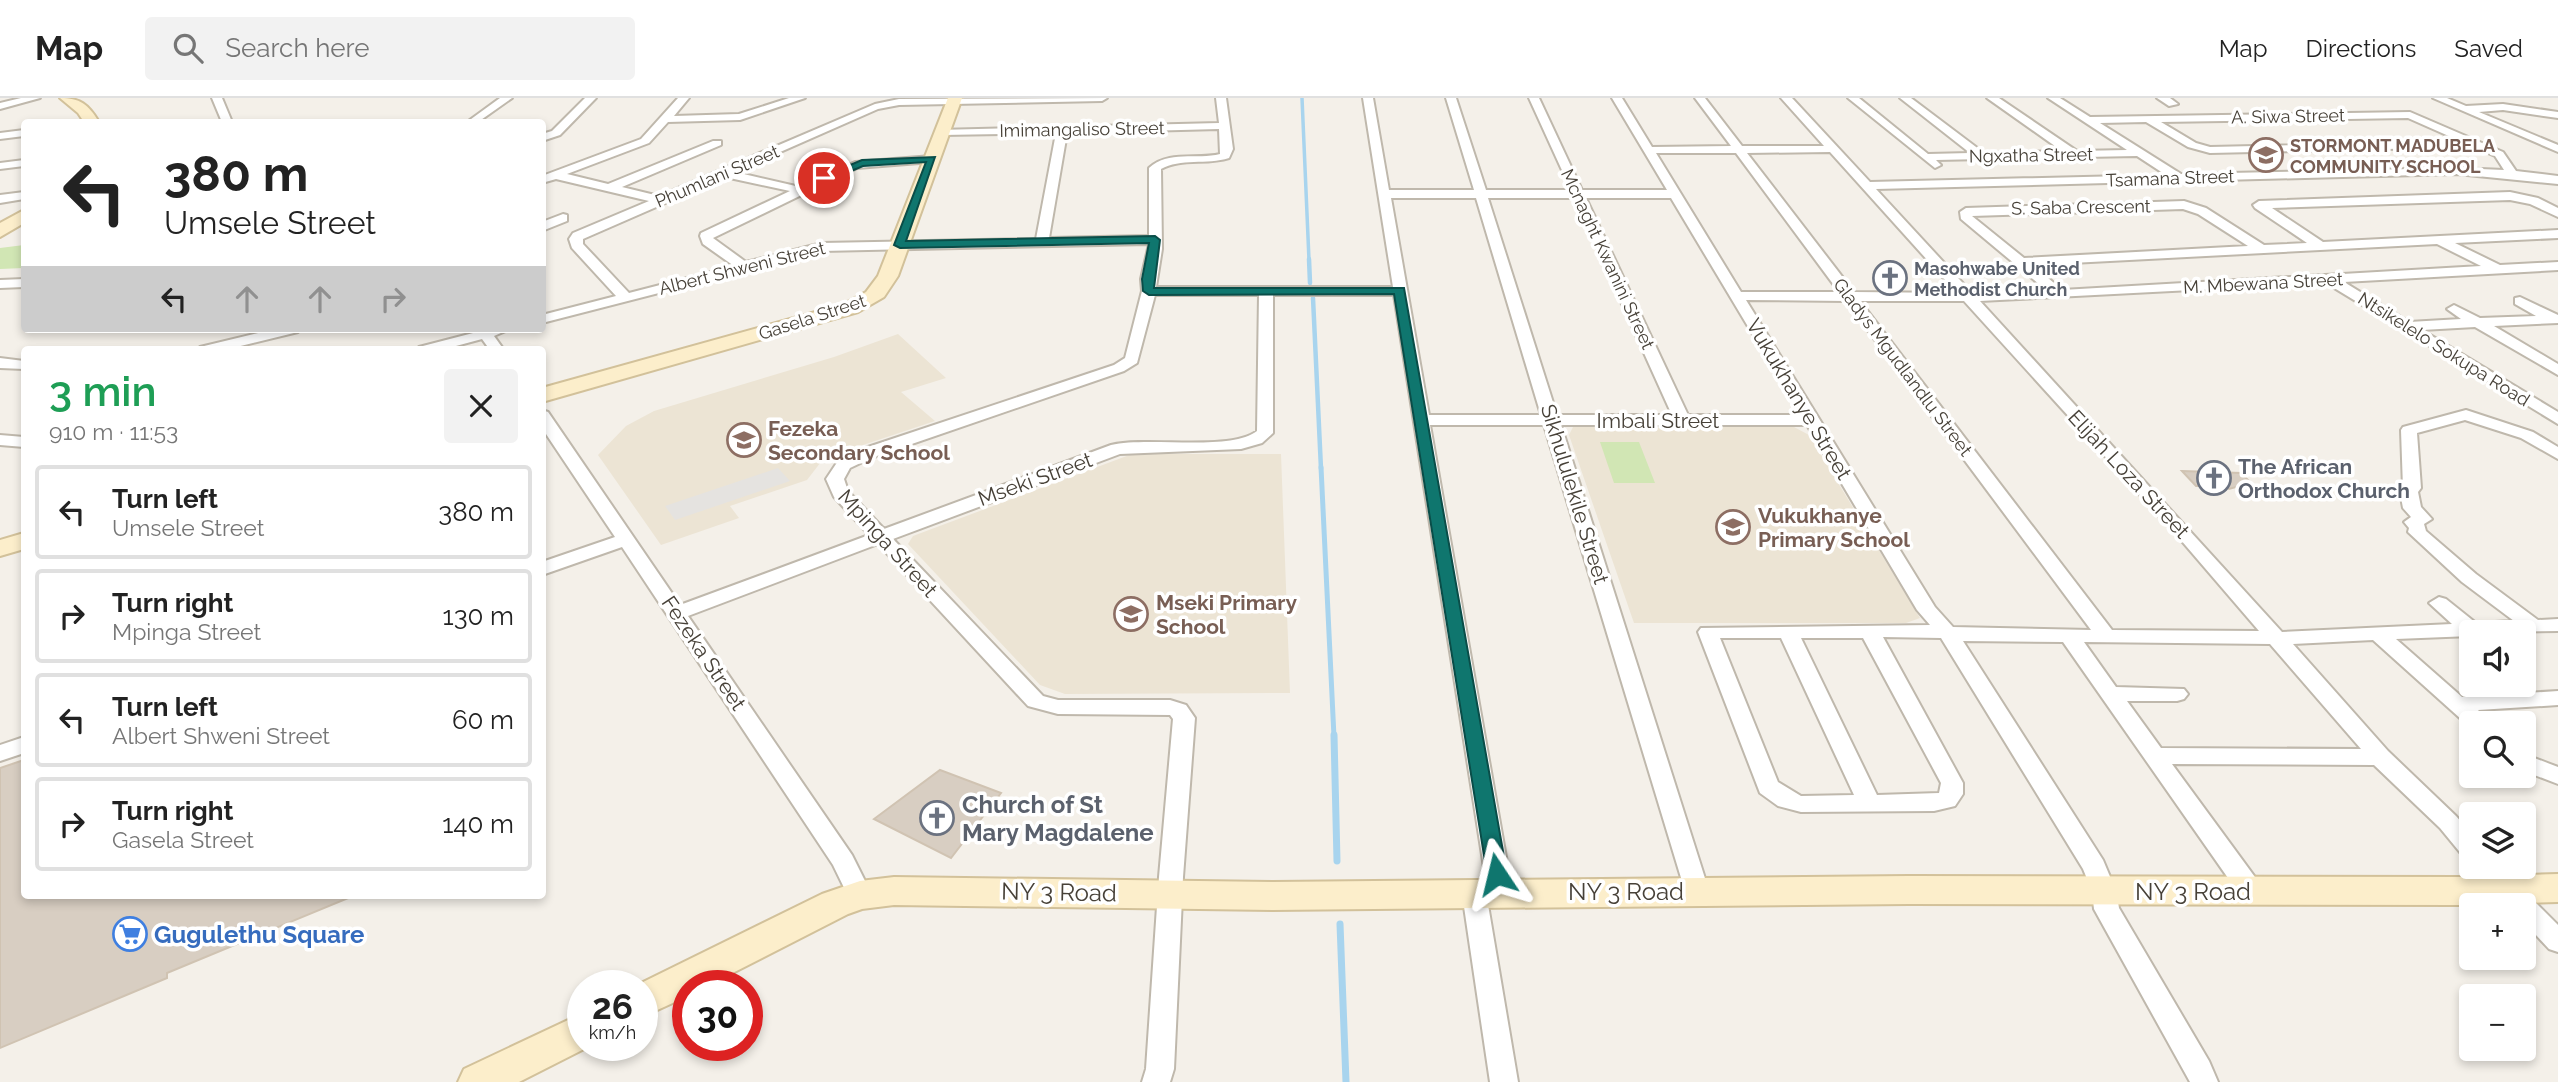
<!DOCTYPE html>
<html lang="en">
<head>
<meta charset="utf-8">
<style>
	:root { --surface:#fff; --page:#f2f2f2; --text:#222; --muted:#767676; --line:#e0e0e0 }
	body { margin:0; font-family:Raleway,sans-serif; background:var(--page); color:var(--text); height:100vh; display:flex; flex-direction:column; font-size:26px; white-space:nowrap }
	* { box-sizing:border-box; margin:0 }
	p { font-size:23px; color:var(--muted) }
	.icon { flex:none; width:38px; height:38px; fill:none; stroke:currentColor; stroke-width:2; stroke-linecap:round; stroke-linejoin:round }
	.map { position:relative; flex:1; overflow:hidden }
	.sheet { position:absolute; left:21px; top:248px; width:525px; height:553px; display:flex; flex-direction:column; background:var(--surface); border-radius:7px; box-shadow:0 4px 10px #0003 }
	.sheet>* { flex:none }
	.banner { position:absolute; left:21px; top:21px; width:525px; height:214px; border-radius:7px; box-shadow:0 4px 10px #0003; background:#fff; color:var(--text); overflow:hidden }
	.buttons { position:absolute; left:2459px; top:522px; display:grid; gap:14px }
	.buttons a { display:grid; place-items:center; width:77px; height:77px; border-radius:7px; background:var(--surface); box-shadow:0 4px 10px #0003; font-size:35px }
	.speed { position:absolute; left:567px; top:872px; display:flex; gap:14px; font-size:35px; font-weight:700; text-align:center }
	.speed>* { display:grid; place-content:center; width:91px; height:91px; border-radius:50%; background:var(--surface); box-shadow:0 4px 10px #0003; line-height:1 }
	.speed small { font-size:18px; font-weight:400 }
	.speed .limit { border:10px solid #d22; background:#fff; color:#111 }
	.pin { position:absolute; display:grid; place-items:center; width:60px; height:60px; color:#fff; margin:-30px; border:4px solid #fff; border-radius:50%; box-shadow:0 2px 7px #0007 }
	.me { position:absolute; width:77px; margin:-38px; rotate:350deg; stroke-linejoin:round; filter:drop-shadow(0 0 5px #0008) }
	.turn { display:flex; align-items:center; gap:24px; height:147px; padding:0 28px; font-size:32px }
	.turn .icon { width:91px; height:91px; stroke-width:2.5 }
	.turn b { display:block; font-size:49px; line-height:60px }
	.lanes { display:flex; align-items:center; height:66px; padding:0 28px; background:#0003; justify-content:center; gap:35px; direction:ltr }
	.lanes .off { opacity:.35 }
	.round { display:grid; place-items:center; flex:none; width:74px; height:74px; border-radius:7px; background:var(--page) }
	.overview { display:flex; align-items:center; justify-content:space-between; height:119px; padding:0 28px }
	h1 { font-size:42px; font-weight:600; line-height:52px; color:#1e9e55 }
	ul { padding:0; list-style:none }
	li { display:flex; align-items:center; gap:21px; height:94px; margin:0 14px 10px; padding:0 14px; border:4px solid var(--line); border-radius:7px }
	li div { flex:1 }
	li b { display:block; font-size:26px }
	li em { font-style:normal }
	header { display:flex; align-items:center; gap:42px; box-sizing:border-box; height:98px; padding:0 35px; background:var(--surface); border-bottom:2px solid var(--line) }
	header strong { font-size:33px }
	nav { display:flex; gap:38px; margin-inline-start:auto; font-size:24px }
	.search { width:490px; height:63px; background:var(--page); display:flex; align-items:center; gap:18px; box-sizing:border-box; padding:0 24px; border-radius:7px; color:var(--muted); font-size:26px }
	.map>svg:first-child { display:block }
	.education { fill:#ece4d4 }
	.green { fill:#d1e6b4 }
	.parking { fill:#e5e3e0 }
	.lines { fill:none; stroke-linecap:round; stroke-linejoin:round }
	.stream-far3 { stroke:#a8d4ee; stroke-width:3.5 }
	.stream-far2 { stroke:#a8d4ee; stroke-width:4.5 }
	.stream-far1 { stroke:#a8d4ee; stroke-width:5 }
	.stream { stroke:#a8d4ee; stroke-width:7 }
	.building { fill:#d8cec2; stroke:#d0c3b2; stroke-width:2 }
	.street-casing { stroke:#bfb8ac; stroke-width:4 }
	.secondary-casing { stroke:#d2c19a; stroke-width:4 }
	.street { fill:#fff; fill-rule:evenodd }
	.secondary { fill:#fceecb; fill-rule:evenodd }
	.route { fill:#0f766e; stroke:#0a4d48; stroke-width:2 }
	.labels { text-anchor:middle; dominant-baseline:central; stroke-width:7; stroke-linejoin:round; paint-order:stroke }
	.far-street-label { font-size:18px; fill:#474138; stroke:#fff }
	.far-education-label { font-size:18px; font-weight:bold; fill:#785e54; stroke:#fff; text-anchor:start }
	.far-worship-label { font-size:18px; font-weight:bold; fill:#5b616d; stroke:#fff; text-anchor:start }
	.street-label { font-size:21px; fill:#474138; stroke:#fff }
	.education-label { font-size:21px; font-weight:bold; fill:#785e54; stroke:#fff; text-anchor:start }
	.worship-label { font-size:21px; font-weight:bold; fill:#5b616d; stroke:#fff; text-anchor:start }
	.near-worship-label { font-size:24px; font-weight:bold; fill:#5b616d; stroke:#fff; text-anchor:start }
	.near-street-label { font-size:24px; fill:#474138; stroke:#fff }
	.near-shop-label { font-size:24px; font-weight:bold; fill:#366cbe; stroke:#fff; text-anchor:start }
</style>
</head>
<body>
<header>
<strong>Map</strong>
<div class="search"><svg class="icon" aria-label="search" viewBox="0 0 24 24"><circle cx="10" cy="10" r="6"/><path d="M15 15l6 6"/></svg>Search here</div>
<nav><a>Map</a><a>Directions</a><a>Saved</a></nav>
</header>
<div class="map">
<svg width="2558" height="984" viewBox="0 0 2558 984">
	<rect width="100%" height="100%" fill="#f4f0e9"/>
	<path class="education" d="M898 236 946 280 901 294 935 323 824 360 807 382 730 408 739 420 661 447 598 357 626 328 654 313 834 259Z
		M1573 329H1794L1809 337 1920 520 1906 525H1634L1569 337Z
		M1132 356H1281L1290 595 1065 596 1040 587 908 446 913 438Z"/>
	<path class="green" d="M24 147V170L0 171V150Z
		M1600 344H1639L1655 385H1614Z"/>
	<path class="parking" d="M778 370 790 383 675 422 665 408Z"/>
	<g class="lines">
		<path class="stream-far3" d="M1302 0 1309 162"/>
		<path class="stream-far2" d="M1309 161 1310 185
			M1313 200 1321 371"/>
		<path class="stream-far1" d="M1321 369 1334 639"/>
		<path class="stream" d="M1334 637 1337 763
			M1340 826 1346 984"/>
	</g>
	<path class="building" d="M2182 373 2241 375 2251 385 2229 391 2226 388H2196Z
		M24 662V798H353L167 875V880L0 950V670Z
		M940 672 1001 695 951 760 874 721Z"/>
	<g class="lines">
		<g class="street-casing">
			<path id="street" d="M21 0H40L0 11V5Z
				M212 0H222L232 24H222Z
				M500 0H512L478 24H467Z
				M585 0H596L560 37 542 43V36L552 33Z
				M678 0H689L674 18 739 16 789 0H805L740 22 668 24 649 45 567 76 608 86 713 43H721V47L622 89 659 98 875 6 899 1 1107 0 1102 3 899 7 878 11 735 74 800 89 855 64 932 58 938 61 932 64 857 70 713 140 746 164 822 145 1036 141 1056 35 942 37 937 34 938 32 1219 25 1216 0H1226L1233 51 1229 60C1207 67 1180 60 1161 71L1162 151 1156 189H1393L1363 0H1373L1389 92H1474L1446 0H1456L1486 92H1571L1529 0H1539L1582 92H1667L1612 0H1622L1652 49 1731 48 1695 0H1705L1742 48H1824L1781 0H1792L1870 84 2166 77 2137 58 1936 62 1941 67 1935 70 1848 0H1859L1928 56 1970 55 1900 0H1911L1984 55 2062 53 1987 0H1999L2077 53 2127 52 2048 0H2060L2090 19 2410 14 2503 54 2516 73 2558 78V86L2457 76 1876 91 1972 195 2046 192 1961 121 1960 114 1966 110 2184 103 2206 110 2264 147 2307 145 2255 110 2253 107 2259 103 2510 94 2538 100 2558 110V119L2530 106 2510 102 2272 110 2323 144 2558 132V140L2455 145 2500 167 2558 164V172L2344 184 2409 224 2461 221 2447 211 2454 207 2480 220 2536 218 2515 206V200L2520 199 2558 217V225L2494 228 2558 266V277L2475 229 2422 232 2558 314V326L2326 185 1980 203 2282 534 2452 526 2429 505 2439 499 2446 501 2476 525 2514 523 2462 484 2408 434 2409 430 2404 424 2411 419 2403 410 2400 394 2403 390 2401 332 2403 329 2466 312 2533 334 2558 349V361L2521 340 2465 322 2417 335 2421 390 2418 394 2421 409 2432 421 2424 426 2426 433 2476 476 2538 522 2558 521V533L2471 534V538L2396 541 2462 599 2558 593V607L2478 612 2490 625H2471V630L2373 542 2293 546 2388 653 2456 718 2471 735V761L2463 758 2440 730 2374 667 2172 666 2260 786 2263 793 2260 800 2251 803 2242 800 2063 544 1963 543 2103 762 2116 793 2119 810 2209 963 2218 984H2190L2094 811 2092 793 2083 771 1941 540 1883 539 1963 685V696L1955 708 1934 713 1801 714 1778 708 1760 695 1698 534 1701 530 1930 527 1917 512 1807 327H1561L1709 793 1706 800 1697 803 1688 800 1685 793 1544 327H1430L1509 776 1515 794 1512 801 1503 804 1494 801 1485 776 1394 197H1273V335L1262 345 1241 351 1120 356 893 441 1043 598 1058 602H1170L1186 607 1195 620 1183 779 1174 971 1170 984H1142L1146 971 1159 779 1173 621 1170 617 1058 616 1028 608 878 446 688 518 852 757 872 797 869 804 860 807 851 804 833 767 622 449 542 477V464L615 439 542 330V312L548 314 680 507 869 437 834 399 826 381 838 363 859 352 1114 267 1125 260 1142 193 1141 181 1149 146 822 153 542 225V217L616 198 572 150 569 141 573 135 649 103 556 81 542 85V78L641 41ZM2408 20 2460 43 2210 49 2196 45 2161 24ZM2146 24 2188 49 2210 55 2474 49 2495 58 2504 72 2457 70 2181 76 2100 25ZM1219 31 1220 56C1197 62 1168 52 1149 70V138L1049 140 1067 35ZM1830 54 1957 195 1854 194 1747 55ZM1656 55H1736L1839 194H1741ZM725 79 790 93 701 135 700 138 703 146 734 168 629 195 583 146V141ZM1391 100H1476L1541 317H1429ZM1488 100H1574L1672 317H1557ZM1586 100H1671L1801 317H1688ZM2183 111 2198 116 2248 148 2024 160 1972 118ZM2437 146 2481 168 2062 192 2033 167ZM1155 197H1259L1257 333C1229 354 1149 338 1111 347L884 431 848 393 844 381 850 370 871 360 1124 273 1137 265ZM1746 202 1846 203 2091 532 1953 529 1935 509ZM1860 203H1964L2180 441 2259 533 2112 532ZM1720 540H1781L1854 697 1801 698 1778 684ZM1801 540H1863L1941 685 1939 695 1877 697ZM2084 544 2270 546 2361 651 2161 650 2127 603H2177L2184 601 2188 596 2184 591 2116 589Z
				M2157 0H2170L2178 6 2169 8Z
				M2433 0H2447L2466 8 2503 6 2558 14V20L2503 12 2479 14 2558 47V54Z
				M24 32V38L0 41V35Z
				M24 62V68L0 71V65Z
				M24 94V101L0 105V97Z
				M563 116 567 117V123L542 133V124Z
				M24 181V189L0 190V182Z
				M275 231H300L298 234 224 252H198L200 249Z
				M475 231H510L494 238 504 252H490L482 241 441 252H417L419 249 477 234Z
				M0 260 24 263V271L0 270Z
				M0 337 24 339V349L0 347Z
				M24 639V655L0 663V647Z
				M2524 656 2558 669V686L2524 673Z
				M2472 768H2499L2558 827V854L2549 851 2524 824V807H2507Z
				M1474 785 1483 788 1486 795 1518 984H1490L1462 795 1465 788Z"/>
		</g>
		<g class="secondary-casing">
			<path id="secondary" d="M60 0C80 0 88 6 99 24H84L78 15Z
				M948 0H962L898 178 884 199 858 214 542 304V290L844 206 866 194 878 178Z
				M24 112V125L0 139V125Z
				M24 435V451L0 458V442Z
				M2558 776V804L2463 807 1909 806 1273 812 894 807 862 811 848 816 709 887H688V898L642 919V887H637L822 796 860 783 894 779 1273 784 1909 778 2463 779Z
				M583 915V947H592L519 984H458L464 971Z"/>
		</g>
		<use href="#street" class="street"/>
		<use href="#secondary" class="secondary"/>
	</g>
	<path class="route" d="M935 59 906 143 1155 138 1160 142 1154 190H1404L1507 776 1504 781 1497 784 1490 781 1487 776 1394 196 1149 197 1143 193 1142 181 1149 145 900 150 894 147 926 64 863 68 828 83 819 80 862 62Z"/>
	<defs>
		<g id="school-ring" transform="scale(1.75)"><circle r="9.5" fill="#fff" stroke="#8d6e63" stroke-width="1.5"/><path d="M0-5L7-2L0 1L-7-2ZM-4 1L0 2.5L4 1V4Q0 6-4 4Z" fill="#8d6e63"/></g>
		<g id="church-ring" transform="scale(1.75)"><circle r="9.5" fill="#fff" stroke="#6b7280" stroke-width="1.5"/><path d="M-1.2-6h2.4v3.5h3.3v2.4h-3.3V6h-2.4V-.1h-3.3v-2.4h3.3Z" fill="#6b7280"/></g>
		<g id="supermarket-ring" transform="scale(1.75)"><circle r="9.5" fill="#fff" stroke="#3f7fe0" stroke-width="1.5"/><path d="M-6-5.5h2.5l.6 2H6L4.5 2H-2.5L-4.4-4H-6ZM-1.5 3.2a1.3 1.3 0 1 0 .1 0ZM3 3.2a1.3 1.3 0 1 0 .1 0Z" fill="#3f7fe0"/></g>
	</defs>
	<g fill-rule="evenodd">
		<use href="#school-ring" x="2266" y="57"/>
		<use href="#church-ring" x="1890" y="180"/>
		<use href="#school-ring" x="744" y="342"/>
		<use href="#church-ring" x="2214" y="380"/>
		<use href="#school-ring" x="1733" y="429"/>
		<use href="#school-ring" x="1131" y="516"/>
		<use href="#church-ring" x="937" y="720"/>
		<use href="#supermarket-ring" x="130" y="836"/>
	</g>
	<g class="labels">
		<g class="far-street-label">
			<text transform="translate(2288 18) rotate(-1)">A. Siwa Street</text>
			<text transform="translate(1082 31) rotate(-1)">Imimangaliso Street</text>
			<text transform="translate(2031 57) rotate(-1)">Ngxatha Street</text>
			<text transform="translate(717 78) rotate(-23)">Phumlani Street</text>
			<text transform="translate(2170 80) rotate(-2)">Tsamana Street</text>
			<text transform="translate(2081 109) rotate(-1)">S. Saba Crescent</text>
			<text transform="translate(1608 161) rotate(65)">Mcnaght Kwanini Street</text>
			<text transform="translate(742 170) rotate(-14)">Albert Shweni Street</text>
			<text transform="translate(2263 185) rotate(-3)">M. Mbewana Street</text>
			<text transform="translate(812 219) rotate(-18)">Gasela Street</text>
			<text transform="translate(2444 251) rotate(32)">Ntsikelelo Sokupa Road</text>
			<text transform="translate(1903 269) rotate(53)">Gladys Mgudlandlu Street</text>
		</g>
		<g class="far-education-label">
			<text x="2290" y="47">STORMONT MADUBELA<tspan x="2290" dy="21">COMMUNITY SCHOOL</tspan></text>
		</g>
		<g class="far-worship-label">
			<text x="1914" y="170">Masohwabe United<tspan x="1914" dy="21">Methodist Church</tspan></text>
		</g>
		<g class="street-label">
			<text transform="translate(1799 301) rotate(59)">Vukukhanye Street</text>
			<text x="1658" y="322">Imbali Street</text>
			<text transform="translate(2129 376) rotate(47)">Elijah Loza Street</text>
			<text transform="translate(1035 381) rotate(-20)">Mseki Street</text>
			<text transform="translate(1575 396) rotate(73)">Sikhululekile Street</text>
			<text transform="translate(888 445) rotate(48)">Mpinga Street</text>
			<text transform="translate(704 555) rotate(56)">Fezeka Street</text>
		</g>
		<g class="education-label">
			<text x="768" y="330">Fezeka<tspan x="768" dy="24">Secondary School</tspan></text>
			<text x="1758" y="417">Vukukhanye<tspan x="1758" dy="24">Primary School</tspan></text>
			<text x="1156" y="504">Mseki Primary<tspan x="1156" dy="24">School</tspan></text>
		</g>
		<g class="worship-label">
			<text x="2238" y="368">The African<tspan x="2238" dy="24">Orthodox Church</tspan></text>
		</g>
		<g class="near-worship-label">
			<text x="962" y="706">Church of St<tspan x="962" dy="28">Mary Magdalene</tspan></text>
		</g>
		<g class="near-street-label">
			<text x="1626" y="793">NY 3 Road</text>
			<text x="2193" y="793">NY 3 Road</text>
			<text transform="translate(1059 794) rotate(1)">NY 3 Road</text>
		</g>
		<g class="near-shop-label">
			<text x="154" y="836">Gugulethu Square</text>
		</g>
	</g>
</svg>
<div class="buttons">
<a><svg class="icon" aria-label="sound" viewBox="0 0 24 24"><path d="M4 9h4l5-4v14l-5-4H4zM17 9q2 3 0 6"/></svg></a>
<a><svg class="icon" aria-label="search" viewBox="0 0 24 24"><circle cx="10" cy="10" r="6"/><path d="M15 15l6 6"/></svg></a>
<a><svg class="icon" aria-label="layers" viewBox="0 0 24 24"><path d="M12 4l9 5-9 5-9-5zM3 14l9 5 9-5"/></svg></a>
<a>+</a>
<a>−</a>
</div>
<div class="speed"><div>26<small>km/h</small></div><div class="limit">30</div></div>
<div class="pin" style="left:824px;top:80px;background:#d93025"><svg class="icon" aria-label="arrive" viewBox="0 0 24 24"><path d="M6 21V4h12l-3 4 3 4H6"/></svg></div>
<svg class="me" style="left:1497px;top:776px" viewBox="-20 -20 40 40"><path d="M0-17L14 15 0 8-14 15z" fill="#0f766e" stroke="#fff" stroke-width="4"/></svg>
<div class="banner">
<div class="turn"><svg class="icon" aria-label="left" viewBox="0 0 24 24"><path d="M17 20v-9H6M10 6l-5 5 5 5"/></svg><div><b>380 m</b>Umsele Street</div></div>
<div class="lanes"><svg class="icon" aria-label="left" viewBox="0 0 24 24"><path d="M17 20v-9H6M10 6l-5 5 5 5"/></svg><svg class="icon off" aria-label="ahead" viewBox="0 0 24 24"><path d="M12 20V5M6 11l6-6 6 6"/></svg><svg class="icon off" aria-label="ahead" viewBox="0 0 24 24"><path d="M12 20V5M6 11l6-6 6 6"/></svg><svg class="icon off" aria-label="right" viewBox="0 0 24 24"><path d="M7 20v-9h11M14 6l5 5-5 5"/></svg></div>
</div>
<section class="sheet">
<div class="overview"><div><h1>3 min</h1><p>910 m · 11:53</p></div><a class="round"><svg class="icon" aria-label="close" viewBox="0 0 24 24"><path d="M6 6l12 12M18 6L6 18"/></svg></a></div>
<ul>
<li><svg class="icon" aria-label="left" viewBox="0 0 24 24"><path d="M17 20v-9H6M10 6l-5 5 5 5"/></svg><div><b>Turn left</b><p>Umsele Street</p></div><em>380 m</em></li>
<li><svg class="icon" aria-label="right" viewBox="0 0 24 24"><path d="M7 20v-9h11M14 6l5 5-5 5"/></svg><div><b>Turn right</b><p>Mpinga Street</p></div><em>130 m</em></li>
<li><svg class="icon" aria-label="left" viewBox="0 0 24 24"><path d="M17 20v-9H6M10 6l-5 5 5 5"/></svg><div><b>Turn left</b><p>Albert Shweni Street</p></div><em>60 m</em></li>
<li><svg class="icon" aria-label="right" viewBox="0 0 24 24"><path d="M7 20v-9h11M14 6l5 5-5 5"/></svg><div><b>Turn right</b><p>Gasela Street</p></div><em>140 m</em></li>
</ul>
</section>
</div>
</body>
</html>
